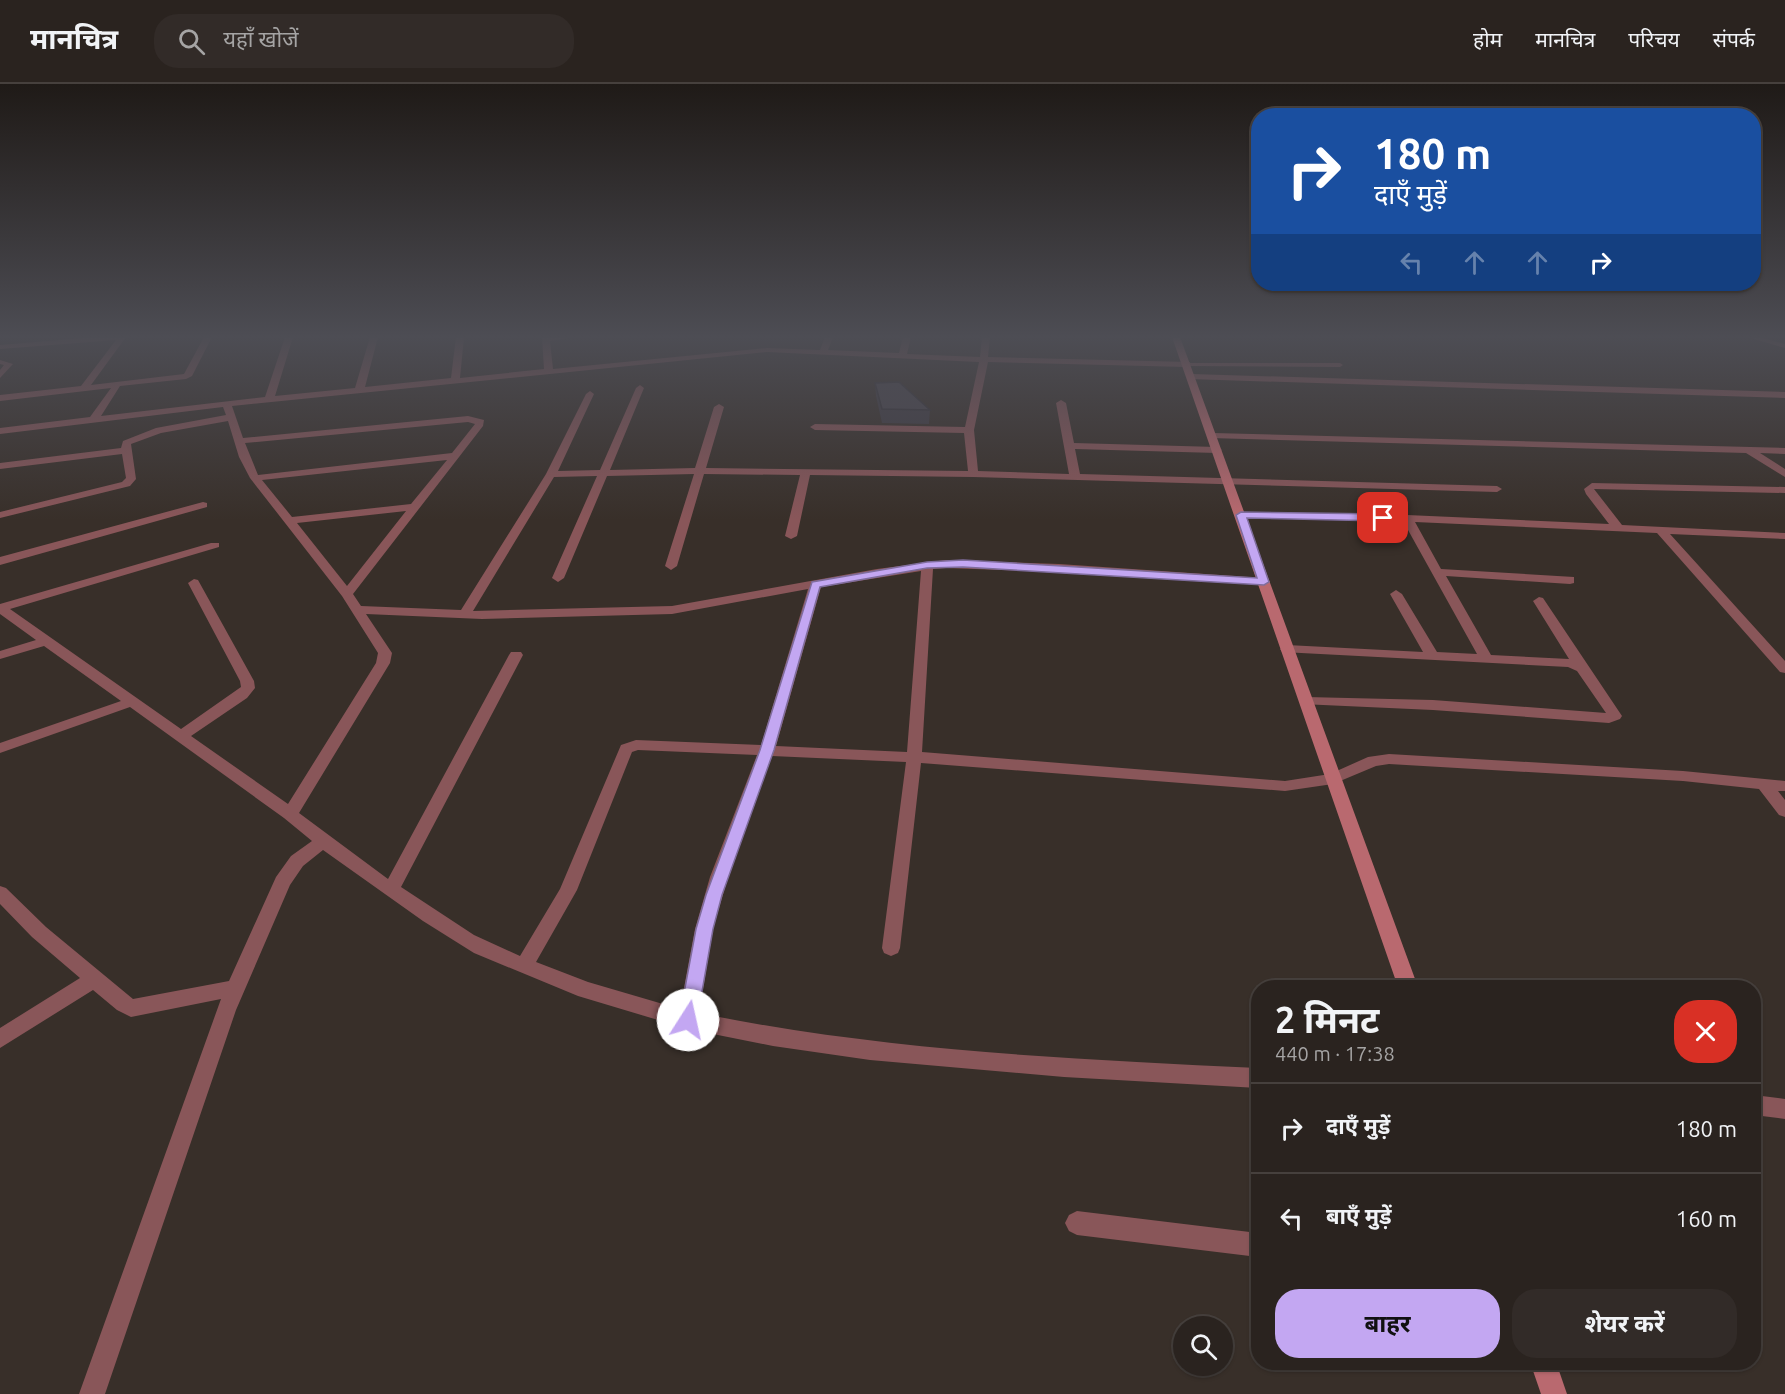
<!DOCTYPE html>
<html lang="hi">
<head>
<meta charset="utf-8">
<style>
	:root { --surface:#2a231f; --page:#322b28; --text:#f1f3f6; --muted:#a5a4a4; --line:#46403d; --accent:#c3a7f2 }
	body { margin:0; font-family:Ubuntu,"Noto Sans Devanagari",sans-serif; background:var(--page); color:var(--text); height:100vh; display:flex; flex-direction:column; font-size:22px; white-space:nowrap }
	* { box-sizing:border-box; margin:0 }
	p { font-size:20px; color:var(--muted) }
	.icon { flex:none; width:33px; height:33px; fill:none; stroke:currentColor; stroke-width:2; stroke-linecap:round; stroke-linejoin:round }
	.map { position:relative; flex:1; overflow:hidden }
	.sheet { position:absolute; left:1251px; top:896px; width:510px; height:390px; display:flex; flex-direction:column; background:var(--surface); border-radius:24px; box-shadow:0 2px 4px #0004,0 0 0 2px var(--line) }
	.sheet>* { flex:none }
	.guide { position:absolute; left:1251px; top:24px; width:510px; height:183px; border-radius:24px; box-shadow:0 2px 4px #0004,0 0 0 2px var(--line); background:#1a4fa0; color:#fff; overflow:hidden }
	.fabs { position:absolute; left:1173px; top:1232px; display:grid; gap:12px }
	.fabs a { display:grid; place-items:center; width:60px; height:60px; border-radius:50%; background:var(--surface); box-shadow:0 2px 4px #0004,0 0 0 2px var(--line); font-size:30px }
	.pin { position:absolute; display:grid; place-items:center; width:51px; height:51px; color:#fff; margin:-26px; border-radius:12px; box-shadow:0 3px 9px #0006 }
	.me { position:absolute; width:66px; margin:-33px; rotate:10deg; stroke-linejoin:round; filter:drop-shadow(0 0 4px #0008) }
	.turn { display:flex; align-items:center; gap:21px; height:126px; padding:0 24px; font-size:27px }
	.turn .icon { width:78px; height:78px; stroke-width:2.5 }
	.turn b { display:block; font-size:42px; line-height:51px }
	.lanes { display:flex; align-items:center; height:57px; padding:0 24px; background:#0003; justify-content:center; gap:30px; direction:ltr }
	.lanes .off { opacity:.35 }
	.round { display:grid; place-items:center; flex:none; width:63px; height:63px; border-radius:24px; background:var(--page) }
	.summary { display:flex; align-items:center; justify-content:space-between; height:102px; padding:0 24px }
	h1 { font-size:36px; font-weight:700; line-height:45px }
	.cta { display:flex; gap:12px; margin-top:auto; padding:12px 24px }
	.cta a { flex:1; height:69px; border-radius:24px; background:var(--accent); color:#111; font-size:24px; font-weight:700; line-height:69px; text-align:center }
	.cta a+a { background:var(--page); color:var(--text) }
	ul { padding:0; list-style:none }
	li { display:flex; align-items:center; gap:18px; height:90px; padding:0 24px; border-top:2px solid var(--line) }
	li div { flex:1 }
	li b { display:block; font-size:22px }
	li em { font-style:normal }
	header { display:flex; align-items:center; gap:36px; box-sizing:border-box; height:84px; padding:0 30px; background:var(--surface); border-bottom:2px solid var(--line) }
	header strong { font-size:28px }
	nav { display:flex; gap:33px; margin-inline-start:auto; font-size:21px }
	.search { width:420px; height:54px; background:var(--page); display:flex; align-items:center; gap:15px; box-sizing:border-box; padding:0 21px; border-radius:24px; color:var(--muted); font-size:22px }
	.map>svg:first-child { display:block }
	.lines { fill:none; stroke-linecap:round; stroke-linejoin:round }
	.service { fill:#895659; fill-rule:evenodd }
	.minor { fill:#895659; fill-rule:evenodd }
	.secondary { fill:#b9696f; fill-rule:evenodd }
	.wall { fill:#3f3b43 }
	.building { fill:#49454e; stroke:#333037; stroke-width:1.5 }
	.route { fill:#c3a7f2; stroke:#7f6d9d; stroke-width:1.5 }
</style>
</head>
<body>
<header>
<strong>मानचित्र</strong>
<div class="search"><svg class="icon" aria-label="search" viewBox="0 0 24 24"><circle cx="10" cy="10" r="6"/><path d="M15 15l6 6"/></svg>यहाँ खोजें</div>
<nav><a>होम</a><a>मानचित्र</a><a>परिचय</a><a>संपर्क</a></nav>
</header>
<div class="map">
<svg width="1785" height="1310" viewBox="0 0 1785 1310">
	<rect width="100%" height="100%" fill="#382f29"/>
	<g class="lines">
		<path class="service" d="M1185 279H1340L1343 281 1340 283 1187 282 1184 280Z"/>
		<path class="minor" d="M95 253H126L91 301 184 290 204 253H212L192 292 186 295 120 302 101 332 265 313 285 253H293L275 312 355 304 370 253H378L365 303 451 294 456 253H464L460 294 544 285 542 253H575L550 257 553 285 767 264 820 266 825 253H833L828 266 899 269 903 253H911L907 270 980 273 982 253H990L988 273 1190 278V282L1187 283 988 278 974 346 978 387 1069 390 1056 319 1061 316 1066 319 1074 359 1217 363 1222 366 1217 369 1075 365 1080 390 1497 402 1502 405 1497 408 973 393 810 391 797 452 791 455 785 452 800 391 704 390 677 482 671 486 665 482 694 390 607 392 564 494 558 498 552 494 597 392 554 393 473 527 672 522 877 485 946 476 1059 480 1264 494 1270 498 1268 501 1059 488 946 484 933 485 922 668 1285 697 1330 690 1368 673 1389 670 1683 687 1785 697V707H1778L1785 716V733L1779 731 1759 705 1683 697 1389 680 1376 682 1333 700 1285 707 921 679 900 864 898 869 891 872 884 869 882 864 906 678 772 672 728 793 713 845 699 929C884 967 1070 975 1258 984V1004L1064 993 870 976 773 962 688 945 578 912 474 869 423 837 323 766 303 782 290 801 236 926 105 1310H79L221 915 131 933 117 926 93 906 0 964V944L80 894 32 853 0 820V802L6 804 46 843 133 915 229 897 276 793 291 772 312 757 284 734 130 623 0 669V659L121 617 44 562 0 575V567L36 556 0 530V520L211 459H219V463L10 525 181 645 241 603 240 597 188 499 194 495 198 496 254 597 255 604 247 614 191 652 288 720 376 579 378 569 342 512 250 394 239 373 228 337 161 349 131 360 136 395 130 402 0 434V428L122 398 126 394 122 370 0 385V379L121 364 123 357 156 344 226 331 223 323 0 350V344L90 333 111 304 0 317V311L81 302 116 256 0 265V261ZM767 268 979 278 965 343 815 340 810 343 815 346 964 349 968 387 706 384 724 323 719 320 714 323 695 384 610 386 644 304 640 301 636 304 600 386 558 387 594 310 590 307 586 310 546 390 461 526 361 522 353 510 483 342 484 336 468 332 243 354 232 322ZM468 338 475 340 452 369 258 391 245 359ZM447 376 411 420 292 433 262 396ZM406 427 347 502 297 439ZM921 487 907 668 776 662 821 503ZM808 505 761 661 636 656 621 661 560 805 520 872 474 851 401 803 523 571 521 568H511L509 571 388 795 299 729 390 579 392 569 366 530 482 535 672 530ZM638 666 757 671 710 793 695 845 680 925 588 898 536 878 577 806 632 668Z
			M1747 253H1759L1785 260V264Z
			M0 276 13 280 0 294V286L4 281 0 280Z
			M1192 290 1785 308V314L1189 295V291Z
			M1213 349 1785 364V370L1760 369 1785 385V393L1746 369 1210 354 1208 352Z
			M1592 399 1785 403V409L1594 405 1622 441 1785 449V455L1670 450 1785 577V589L1780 588 1657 449 1415 438 1441 485 1574 493V499L1570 500 1446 492 1491 571 1569 575 1533 517 1539 513 1543 514 1622 632 1620 635 1609 639 1433 626 1301 620 1299 617 1306 613 1433 616 1606 629 1577 587 1568 583 1282 568 1280 565 1287 561 1423 568 1390 510 1396 506 1402 510 1437 568 1477 570 1403 437 1241 434 1235 431 1241 428 1407 431 1609 440 1586 410 1584 405Z
			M203 418 207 419V423L0 481V473Z
			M1754 1011 1785 1015V1035L1754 1031Z
			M1077 1127 1258 1149V1173L1077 1151 1069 1147 1065 1139 1069 1131Z"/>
		<path class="secondary" d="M1172 253H1180L1418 903H1398Z
			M1530 1278H1556L1567 1310H1541Z"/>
	</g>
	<path class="wall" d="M875 299 930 326 929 340 882 339 876 312Z"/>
	<path class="building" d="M899 298 930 326 882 325 875 299Z"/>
	<linearGradient id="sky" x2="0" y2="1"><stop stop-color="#1f1a17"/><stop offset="0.58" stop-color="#4d4d54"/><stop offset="1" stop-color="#4d4d54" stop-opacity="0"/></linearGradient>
	<rect width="1785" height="436" fill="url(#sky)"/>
	<path class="route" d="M1241 428 1383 430 1388 434 1383 437 1247 434 1269 498 1264 501 963 483 927 484 820 503 774 666 722 811 713 845 697 936 695 941 688 944 682 941 679 936 696 845 706 811 760 666 812 498 927 478 963 476 1257 494 1236 431Z"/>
</svg>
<div class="fabs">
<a><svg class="icon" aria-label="search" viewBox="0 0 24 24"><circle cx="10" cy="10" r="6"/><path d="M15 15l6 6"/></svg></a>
</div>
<div class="pin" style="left:1383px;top:434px;background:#d93025"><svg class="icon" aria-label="arrive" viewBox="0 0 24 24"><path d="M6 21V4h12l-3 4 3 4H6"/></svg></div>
<svg class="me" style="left:688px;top:936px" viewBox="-20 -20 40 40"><circle r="19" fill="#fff"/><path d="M0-13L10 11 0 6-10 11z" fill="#c3a7f2"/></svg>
<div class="guide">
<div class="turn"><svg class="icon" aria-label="right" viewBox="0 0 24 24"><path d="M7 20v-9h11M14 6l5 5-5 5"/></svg><div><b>180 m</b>दाएँ मुड़ें</div></div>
<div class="lanes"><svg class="icon off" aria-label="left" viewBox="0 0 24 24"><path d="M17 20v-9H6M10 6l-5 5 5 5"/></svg><svg class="icon off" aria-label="ahead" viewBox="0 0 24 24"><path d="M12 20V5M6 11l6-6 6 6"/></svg><svg class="icon off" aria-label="ahead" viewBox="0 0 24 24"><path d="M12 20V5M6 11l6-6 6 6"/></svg><svg class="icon" aria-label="right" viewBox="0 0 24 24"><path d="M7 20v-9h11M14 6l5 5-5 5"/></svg></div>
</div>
<section class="sheet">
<div class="summary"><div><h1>2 मिनट</h1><p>440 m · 17:38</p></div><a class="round" style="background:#d93025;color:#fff"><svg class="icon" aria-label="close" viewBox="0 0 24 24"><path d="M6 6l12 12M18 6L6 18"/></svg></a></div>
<ul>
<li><svg class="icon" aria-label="right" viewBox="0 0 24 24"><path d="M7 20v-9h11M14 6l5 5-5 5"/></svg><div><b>दाएँ मुड़ें</b></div><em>180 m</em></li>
<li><svg class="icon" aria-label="left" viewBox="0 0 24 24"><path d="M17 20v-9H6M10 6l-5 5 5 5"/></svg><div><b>बाएँ मुड़ें</b></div><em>160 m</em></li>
</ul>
<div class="cta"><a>बाहर</a><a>शेयर करें</a></div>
</section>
</div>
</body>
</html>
